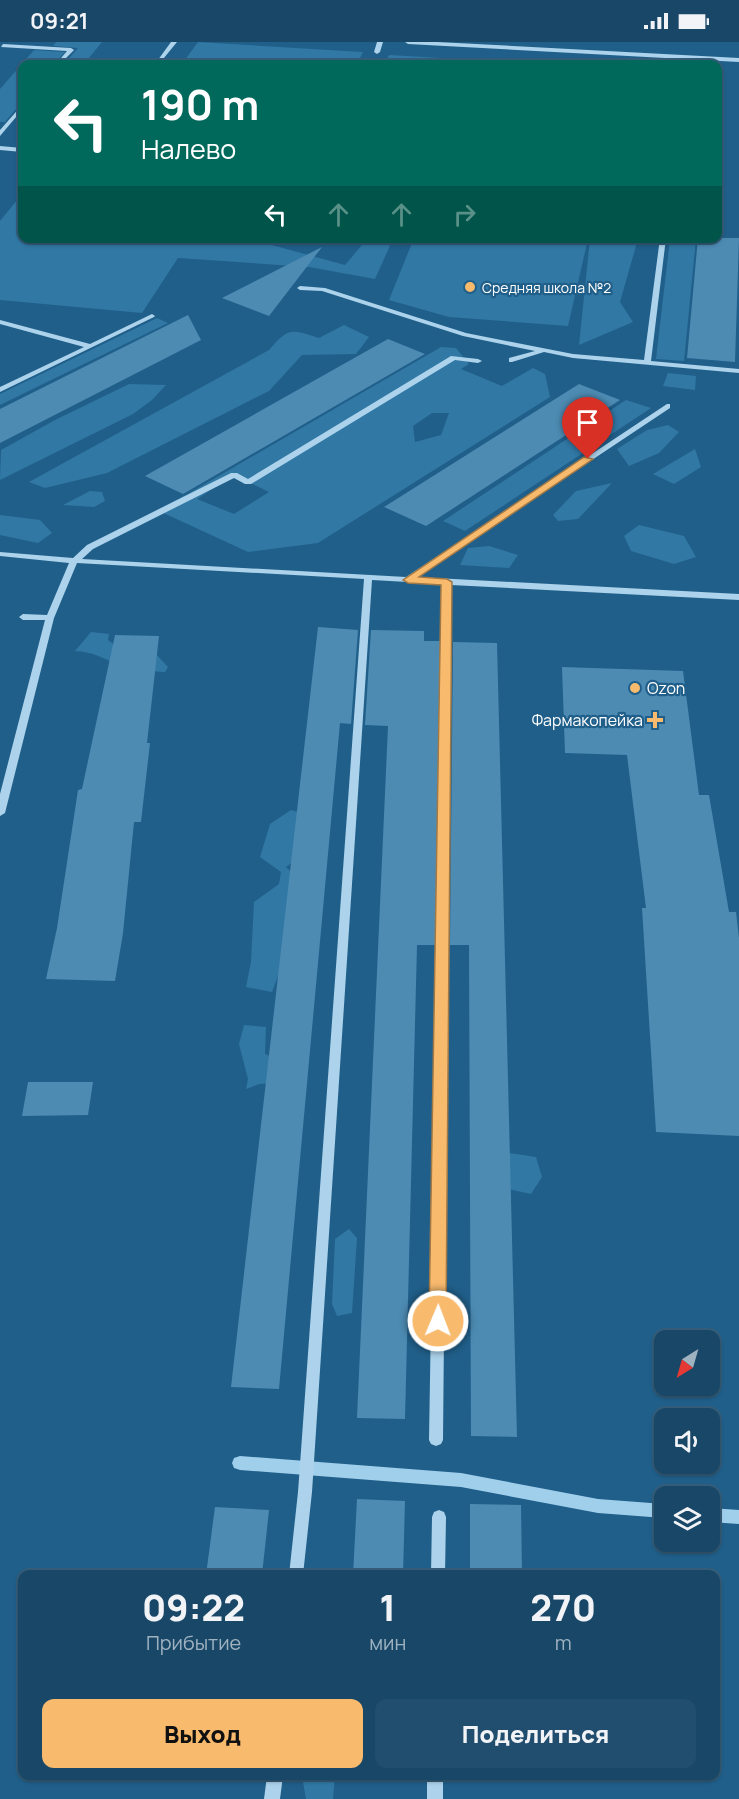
<!DOCTYPE html>
<html lang="ru">
<head>
<meta charset="utf-8">
<style>
	:root { --surface:#184768; --page:#214e6e; --text:#f1f3f6; --muted:#9fb2c0; --line:#365f7c; --accent:#f8ba6d }
	body { margin:0; font-family:Manrope,sans-serif; background:var(--page); color:var(--text); height:100vh; display:flex; flex-direction:column; font-size:22px; white-space:nowrap }
	* { box-sizing:border-box; margin:0 }
	p { font-size:20px; color:var(--muted) }
	.icon { flex:none; width:33px; height:33px; fill:none; stroke:currentColor; stroke-width:2; stroke-linecap:round; stroke-linejoin:round }
	.map { position:relative; flex:1; overflow:hidden }
	.sheet { position:absolute; left:18px; top:1528px; width:702px; height:210px; display:flex; flex-direction:column; background:var(--surface); border-radius:12px; box-shadow:0 2px 4px #0004,0 0 0 2px var(--line) }
	.sheet>* { flex:none }
	.guide { position:absolute; left:18px; top:18px; width:704px; height:183px; border-radius:12px; box-shadow:0 2px 4px #0004,0 0 0 2px var(--line); background:#00695c; color:#fff; overflow:hidden }
	.needle { width:39px; rotate:217deg }
	.tools { position:absolute; left:654px; top:1288px; display:grid; gap:12px }
	.tools a { display:grid; place-items:center; width:66px; height:66px; border-radius:12px; background:var(--surface); box-shadow:0 2px 4px #0004,0 0 0 2px var(--line); font-size:30px }
	.pin { position:absolute; display:grid; place-items:center; width:51px; height:51px; color:#fff; margin:-62px -26px; border-radius:50% 50% 50% 0; rotate:-45deg; box-shadow:0 0 6px #0007 }
	.pin .icon { rotate:45deg }
	.me { position:absolute; width:66px; margin:-33px; rotate:1deg; stroke-linejoin:round; filter:drop-shadow(0 0 4px #0008) }
	.turn { display:flex; align-items:center; gap:21px; height:126px; padding:0 24px; font-size:27px }
	.turn .icon { width:78px; height:78px; stroke-width:2.5 }
	.turn b { display:block; font-size:42px; line-height:51px }
	.lanes { display:flex; align-items:center; height:57px; padding:0 24px; background:#0003; justify-content:center; gap:30px; direction:ltr }
	.lanes .off { opacity:.35 }
	.eta { display:flex; justify-content:space-evenly; align-items:center; height:102px; text-align:center }
	.eta b { font-size:36px; font-weight:800; line-height:42px }
	.cta { display:flex; gap:12px; margin-top:auto; padding:12px 24px }
	.cta a { flex:1; height:69px; border-radius:12px; background:var(--accent); color:#111; font-size:24px; font-weight:800; line-height:69px; text-align:center }
	.cta a+a { background:var(--page); color:var(--text) }
	.status { display:flex; justify-content:space-between; align-items:center; height:42px; padding:0 30px; background:var(--surface); direction:ltr }
	.status svg { height:16px; fill:currentColor }
	.map>svg:first-child { display:block }
	.green { fill:#3178a5; fill-rule:evenodd }
	.lines { fill:none; stroke-linecap:round; stroke-linejoin:round }
	.stream { fill:#a0cfec; fill-rule:evenodd }
	.building { fill:#4d8bb3 }
	.minor { fill:#acd3eb; fill-rule:evenodd }
	.route { fill:#f8ba6d; stroke:#a17947; stroke-width:1.5 }
	.poi-dot { fill:#f8ba6d; stroke:#205f8a; stroke-width:2 }
	.labels { text-anchor:middle; dominant-baseline:central; stroke-width:4.5; stroke-linejoin:round; paint-order:stroke }
	.far-poi-label { font-size:14px; fill:#fff; stroke:#205f8a; text-anchor:start }
	.poi-label { font-size:16px; fill:#fff; stroke:#205f8a; text-anchor:start }
</style>
</head>
<body>
<div class="status"><b>09:21</b><svg viewBox="0 0 49 12"><path d="M0 12V9h3v3zM5 12V6h3v6zM10 12V3h3v9zM15 12V0h3v12zM26 1h20v11H26zM47 4h2v5h-2z"/></svg></div>
<div class="map">
<svg width="739" height="1757" viewBox="0 0 739 1757">
	<rect width="100%" height="100%" fill="#205f8a"/>
	<path class="green" d="M56 0H102L84 22H64L78 6 53 4Z
		M198 0 363 10 357 22H249L203 20 200 22H182Z
		M34 8 65 10 54 22H22V60L5 80H0V47Z
		M389 13 544 22H385Z
		M22 152V196H167L219 200 221 197H262L261 200 345 223 367 197H393L375 237 309 225 178 216 142 271 0 258V179Z
		M414 196 588 197 568 284 449 275 389 258Z
		M590 197H638L620 260 633 280 579 303Z
		M670 197H696L684 319 656 317Z
		M157 276 168 281 0 363V352Z
		M344 283 369 295 356 312 302 313 269 349 107 431 45 446 29 440 269 308C288 285 292 287 319 296Z
		M441 305 456 306 469 322 461 327 502 344 533 326 545 332 550 355 318 501 248 510 157 468 186 453ZM432 371H449L441 393 415 400 413 384ZM234 433 269 450 234 472 197 457Z
		M668 331 696 334 695 348 663 344Z
		M129 342 166 343 152 358 133 372 0 438 1 408 55 378Z
		M626 358 651 366 465 489 443 479Z
		M668 383 679 390 659 411 629 424 617 407 647 388Z
		M695 407 701 425 674 442 653 432Z
		M612 441 578 477 558 479 553 473 576 449Z
		M90 449 102 450 105 459 94 465 63 463Z
		M0 473 40 478 52 491 38 501 0 493Z
		M639 483 684 494 696 515 674 522 631 509 624 494Z
		M489 504 518 513 509 526 460 523 468 506Z
		M91 590 109 592 108 598 121 608 156 612 168 625 165 630C150 629 134 629 119 623 102 616 94 610 75 609Z
		M291 768 305 772 301 814 286 825 304 842 287 910 272 950 246 945 251 920 254 860 279 842 281 830 260 815 270 782Z
		M244 983 266 985 265 1012 283 1019 278 1041 259 1042 246 1047 248 1037 239 1002Z
		M497 1109 536 1115 542 1135 531 1152 499 1145Z
		M349 1187 357 1196 352 1271 337 1274 332 1262 335 1197Z
		M302 1734H335L333 1757H306Z"/>
	<g class="lines">
		<path class="stream" d="M240 1414 461 1431 598 1457 664 1462V1476L598 1471 461 1445 240 1428 234 1426 232 1421 234 1416Z
			M710 1466 739 1468V1482L710 1480Z"/>
	</g>
	<path class="building" d="M698 196H739L735 320 687 316Z
		M322 205 269 274 222 256Z
		M188 273 201 298 0 401V367Z
		M388 297 425 312 183 452 145 434Z
		M579 342 620 358 426 484 384 465Z
		M318 585 358 588 351 682 340 681 279 1347 231 1345Z
		M371 588 424 589V599H440L435 903H417L405 1377 357 1376 388 684 365 683Z
		M115 593 159 594 147 701H150L141 780H134L123 891 115 939 46 937 57 886 78 748 82 747Z
		M453 600 497 601 517 1395 471 1394 469 903H450Z
		M562 625 683 629 699 753H709L729 870H736L739 896V1094L656 1090 642 866H646L627 713 565 711Z
		M28 1040H93L88 1073 22 1074Z
		M357 1457 405 1459 403 1533H353Z
		M470 1462 521 1463 522 1533H470Z
		M215 1465 269 1468 262 1533H206Z"/>
	<g class="lines">
		<path class="minor" d="M171 0H177L159 22H155Z
			M377 0H383L380 10 377 12 374 10Z
			M405 0H437L739 16V20L408 2Z
			M3 2 71 6 74 8 60 22H56L67 9 1 5Z
			M22 63V68L0 94V88Z
			M0 104 22 106V110L0 108Z
			M660 196H666L651 319 739 327V331L573 316 544 310 512 320H509V316L535 309 463 294 322 249 300 248 297 246 300 244 325 246 466 291 573 312 644 318Z
			M152 272 155 274 154 275 0 350V345L84 305 0 282V278L90 302Z
			M451 314 478 317 482 319 478 321 455 318 251 442H245L234 436 93 507 82 517 406 535 667 362H670V366L416 535 739 552V558L451 543 443 1398 441 1402 436 1404 431 1402 429 1398 443 542 372 538 312 1450 303 1533H289L298 1450 364 537 77 521 54 576 5 771 0 774V752L45 578H23L19 575 23 572 47 573 69 521 0 514V510L73 516 87 503 231 431H237L248 437Z
			M439 1468 444 1470 446 1475 445 1533H431L432 1475 434 1470Z
			M267 1734H283L280 1757H264Z
			M427 1734H443V1757H427Z"/>
	</g>
	<path class="route" d="M584 415 593 417 419 535 447 537 452 540 446 1279 444 1284 438 1286 432 1284 429 1279 441 543 408 541 403 538Z"/>
	<g class="poi-dot">
		<circle cx="470" cy="245" r="6"/>
		<circle cx="635" cy="646" r="6"/>
		<path d="M652 669h6v6h6v6h-6v6h-6v-6h-6v-6h6z"/>
	</g>
	<g class="labels">
		<g class="far-poi-label">
			<text x="482" y="245">Средняя школа №2</text>
		</g>
		<g class="poi-label">
			<text x="647" y="646">Ozon</text>
			<text x="643" y="678" text-anchor="end">Фармакопейка</text>
		</g>
	</g>
</svg>
<div class="tools">
<a><svg class="needle" viewBox="-14 -14 28 28"><path d="M0-13l5 13h-10z" fill="#e53935"/><path d="M0 13l5-13h-10z" fill="#9fb2c0"/></svg></a>
<a><svg class="icon" aria-label="sound" viewBox="0 0 24 24"><path d="M4 9h4l5-4v14l-5-4H4zM17 9q2 3 0 6"/></svg></a>
<a><svg class="icon" aria-label="layers" viewBox="0 0 24 24"><path d="M12 4l9 5-9 5-9-5zM3 14l9 5 9-5"/></svg></a>
</div>
<div class="pin" style="left:588px;top:417px;background:#d93025"><svg class="icon" aria-label="arrive" viewBox="0 0 24 24"><path d="M6 21V4h12l-3 4 3 4H6"/></svg></div>
<svg class="me" style="left:438px;top:1279px" viewBox="-20 -20 40 40"><circle r="17" fill="#f8ba6d" stroke="#fff" stroke-width="3"/><path d="M0-11L8 9 0 5-8 9z" fill="#fff"/></svg>
<div class="guide">
<div class="turn"><svg class="icon" aria-label="left" viewBox="0 0 24 24"><path d="M17 20v-9H6M10 6l-5 5 5 5"/></svg><div><b>190 m</b>Налево</div></div>
<div class="lanes"><svg class="icon" aria-label="left" viewBox="0 0 24 24"><path d="M17 20v-9H6M10 6l-5 5 5 5"/></svg><svg class="icon off" aria-label="ahead" viewBox="0 0 24 24"><path d="M12 20V5M6 11l6-6 6 6"/></svg><svg class="icon off" aria-label="ahead" viewBox="0 0 24 24"><path d="M12 20V5M6 11l6-6 6 6"/></svg><svg class="icon off" aria-label="right" viewBox="0 0 24 24"><path d="M7 20v-9h11M14 6l5 5-5 5"/></svg></div>
</div>
<section class="sheet">
<div class="eta">
<div><b>09:22</b><p>Прибытие</p></div>
<div><b>1</b><p>мин</p></div>
<div><b>270</b><p>m</p></div>
</div>
<div class="cta"><a>Выход</a><a>Поделиться</a></div>
</section>
</div>
</body>
</html>
